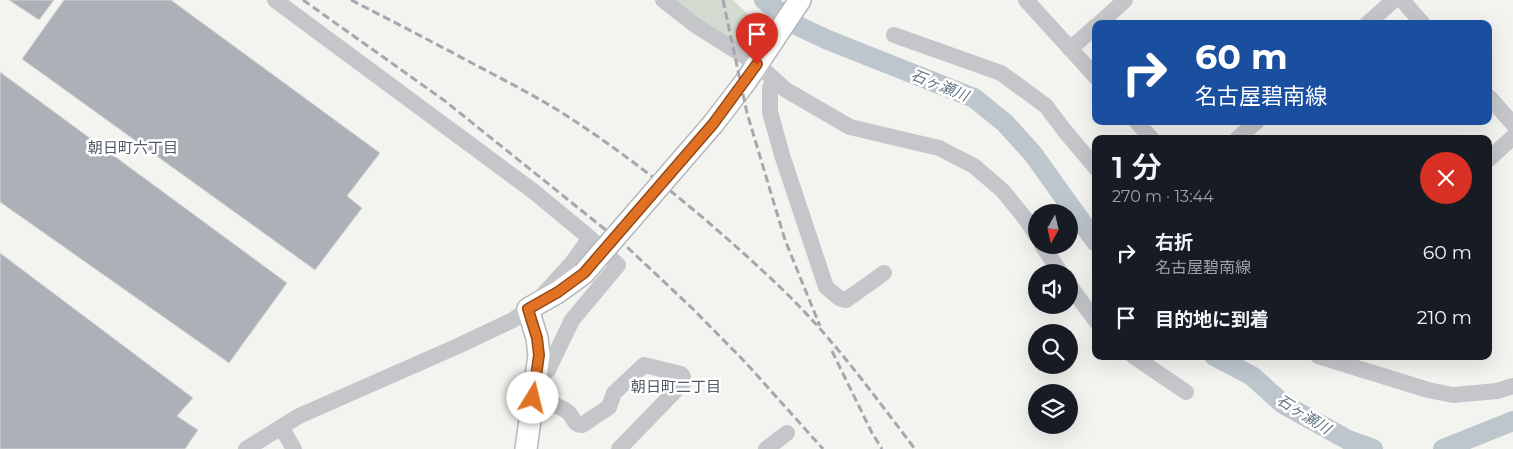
<!DOCTYPE html>
<html lang="ja">
<head>
<meta charset="utf-8">
<style>
	:root { --surface:#171b24; --page:#20242c; --text:#f1f3f6; --muted:#9ea1a6 }
	body { margin:0; font-family:Montserrat,"Noto Sans JP",sans-serif; background:var(--page); color:var(--text); height:100vh; display:flex; flex-direction:column; font-size:19px; white-space:nowrap }
	* { box-sizing:border-box; margin:0 }
	p { font-size:16px; color:var(--muted) }
	.icon { flex:none; width:28px; height:28px; fill:none; stroke:currentColor; stroke-width:2; stroke-linecap:round; stroke-linejoin:round }
	.map { position:relative; flex:1; overflow:hidden }
	.drawer { position:absolute; left:1092px; top:135px; width:400px; height:225px; display:flex; flex-direction:column; background:var(--surface); border-radius:10px; box-shadow:0 5px 20px #0002 }
	.drawer>* { flex:none }
	.guide { position:absolute; left:1092px; top:20px; width:400px; height:105px; border-radius:10px; box-shadow:0 5px 20px #0002; background:#1a4fa0; color:#fff; overflow:hidden }
	.needle { width:32px; rotate:188deg }
	.controls { position:absolute; left:1028px; top:204px; display:grid; gap:10px }
	.controls a { display:grid; place-items:center; width:50px; height:50px; border-radius:50%; background:var(--surface); box-shadow:0 5px 20px #0002; font-size:25px }
	.pin { position:absolute; display:grid; place-items:center; width:42px; height:42px; color:#fff; margin:-51px -21px; border-radius:50% 50% 50% 0; rotate:-45deg; box-shadow:0 0 5px #0007 }
	.pin .icon { rotate:45deg }
	.me { position:absolute; width:55px; margin:-28px; rotate:9deg; stroke-linejoin:round; filter:drop-shadow(0 0 4px #0008) }
	.turn { display:flex; align-items:center; gap:18px; height:105px; padding:0 20px; font-size:22px }
	.turn .icon { width:65px; height:65px; stroke-width:2.5 }
	.turn b { display:block; font-size:35px; line-height:42px }
	.round { display:grid; place-items:center; flex:none; width:52px; height:52px; border-radius:26px; background:var(--page) }
	.summary { display:flex; align-items:center; justify-content:space-between; height:85px; padding:0 20px }
	h1 { font-size:30px; font-weight:600; line-height:38px }
	ul { padding:0; list-style:none }
	li { display:flex; align-items:center; gap:15px; height:65px; padding:0 20px }
	li div { flex:1 }
	li b { display:block; font-size:19px }
	li em { font-style:normal }
	.map>svg:first-child { display:block }
	.green { fill:#d3dbd1 }
	.lines { fill:none; stroke-linecap:round; stroke-linejoin:round }
	.river { stroke:#bec6cd; stroke-width:20 }
	.building { fill:#acb1b8; stroke:#d5d5d3 }
	.major-casing { stroke:#b4b7bc; stroke-width:24 }
	.minor { stroke:#c4c6ca; stroke-width:16 }
	.major { stroke:#fff; stroke-width:21 }
	.rail { stroke:#a4a7ae; stroke-width:3; stroke-dasharray:8 4; stroke-linecap:butt }
	.major-bridge-casing { stroke:#b4b7bc; stroke-width:24; stroke-linecap:butt }
	.major-bridge { stroke:#fff; stroke-width:21 }
	.route-casing { stroke:#924917; stroke-width:12 }
	.route { stroke:#e17123; stroke-width:9 }
	.labels { text-anchor:middle; dominant-baseline:central; stroke-width:5; stroke-linejoin:round; paint-order:stroke }
	.water-label { font-size:15px; font-style:italic; fill:#637685; stroke:#fff }
	.neighbourhood-label { font-size:15px; fill:#515966; stroke:#fff }
</style>
</head>
<body>
<div class="map">
<svg width="1513" height="449" viewBox="0 0 1513 449">
	<rect width="100%" height="100%" fill="#f3f4f0"/>
	<path class="green" d="M670 0H733L764 30 761 39 742 46Z"/>
	<g class="lines">
		<path class="river" d="M764 0 800 27 828 40 974 98 1005 123 1033 154 1096 242
			M1214 356 1252 376 1283 404 1348 440 1373 449
			M1443 449 1513 421"/>
	</g>
	<path class="building" d="M9 0H54L39 20Z
		M64 0H171L380 153 347 196 362 208 315 270 22 59Z
		M0 72 287 283 229 363 0 202Z
		M0 253 193 398 177 416 198 430 185 449H0Z"/>
	<g class="lines">
		<g class="major-casing">
			<path id="major" d="M713 124 746 81 800 0
				M526 449 539 355 537 338 528 309 558 292 584 273"/>
		</g>
		<path class="minor" d="M275 0 533 191 590 238 618 265 572 320 548 370 536 381
			M663 0 695 25 757 64 786 90 850 127 939 148 974 166 1003 191 1028 222 1036 235
			M1026 0 1096 77
			M1402 0 1423 24
			M1099 24 1125 0
			M1367 24 1394 0
			M894 35 1001 73 1046 106 1064 130 1096 168
			M1070 49 1096 26
			M774 79 770 88V112L782 155 826 287 839 298 846 300 884 273
			M1489 97 1513 124
			M1136 121 1152 139
			M1237 139 1257 121
			M1489 159 1513 137
			M1042 245 1060 272
			M1069 285 1096 321
			M542 296 572 263 590 238
			M1133 356 1186 392
			M1318 356 1428 390 1453 395 1497 391 1513 386
			M533 398C544 401 559 405 568 412 574 417 573 425 582 425L609 407 614 393 644 365 681 374 683 377V383L619 449
			M281 427 294 449
			M246 449 299 416 458 346 513 320 528 309
			M766 449 787 433"/>
		<use href="#major" class="major"/>
		<path class="rail" d="M303 0 445 101 627 247 693 309 746 363 823 449
			M351 0C390 20 429 40 468 61 502 79 536 96 567 116 643 165 717 227 782 289 832 337 873 394 915 449
			M723 0 747 113 785 240 820 326
			M832 351 872 433 882 449"/>
		<g class="major-bridge-casing">
			<path id="major-bridge" d="M584 273 713 124"/>
		</g>
		<use href="#major-bridge" class="major-bridge"/>
	</g>
	<g class="lines">
		<g class="route-casing">
			<path id="route" d="M533 398 539 355 537 338 528 309 558 292 584 273 713 124 757 64"/>
		</g>
		<use href="#route" class="route"/>
	</g>
	<g class="labels">
		<g class="water-label">
			<text transform="translate(940 85) rotate(22)">石ヶ瀬川</text>
			<text transform="translate(1304 414) rotate(32)">石ヶ瀬川</text>
		</g>
		<g class="neighbourhood-label">
			<text x="133" y="147">朝日町六丁目</text>
			<text x="676" y="386">朝日町二丁目</text>
		</g>
	</g>
</svg>
<div class="controls">
<a><svg class="needle" viewBox="-14 -14 28 28"><path d="M0-13l5 13h-10z" fill="#e53935"/><path d="M0 13l5-13h-10z" fill="#9ea1a6"/></svg></a>
<a><svg class="icon" aria-label="sound" viewBox="0 0 24 24"><path d="M4 9h4l5-4v14l-5-4H4zM17 9q2 3 0 6"/></svg></a>
<a><svg class="icon" aria-label="search" viewBox="0 0 24 24"><circle cx="10" cy="10" r="6"/><path d="M15 15l6 6"/></svg></a>
<a><svg class="icon" aria-label="layers" viewBox="0 0 24 24"><path d="M12 4l9 5-9 5-9-5zM3 14l9 5 9-5"/></svg></a>
</div>
<div class="pin" style="left:757px;top:64px;background:#d93025"><svg class="icon" aria-label="arrive" viewBox="0 0 24 24"><path d="M6 21V4h12l-3 4 3 4H6"/></svg></div>
<svg class="me" style="left:533px;top:398px" viewBox="-20 -20 40 40"><circle r="19" fill="#fff"/><path d="M0-13L10 11 0 6-10 11z" fill="#e17123"/></svg>
<div class="guide">
<div class="turn"><svg class="icon" aria-label="right" viewBox="0 0 24 24"><path d="M7 20v-9h11M14 6l5 5-5 5"/></svg><div><b>60 m</b>名古屋碧南線</div></div>
</div>
<section class="drawer">
<div class="summary"><div><h1>1 分</h1><p>270 m · 13:44</p></div><a class="round" style="background:#d93025;color:#fff"><svg class="icon" aria-label="close" viewBox="0 0 24 24"><path d="M6 6l12 12M18 6L6 18"/></svg></a></div>
<ul>
<li><svg class="icon" aria-label="right" viewBox="0 0 24 24"><path d="M7 20v-9h11M14 6l5 5-5 5"/></svg><div><b>右折</b><p>名古屋碧南線</p></div><em>60 m</em></li>
<li><svg class="icon" aria-label="arrive" viewBox="0 0 24 24"><path d="M6 21V4h12l-3 4 3 4H6"/></svg><div><b>目的地に到着</b></div><em>210 m</em></li>
</ul>
</section>
</div>
</body>
</html>
